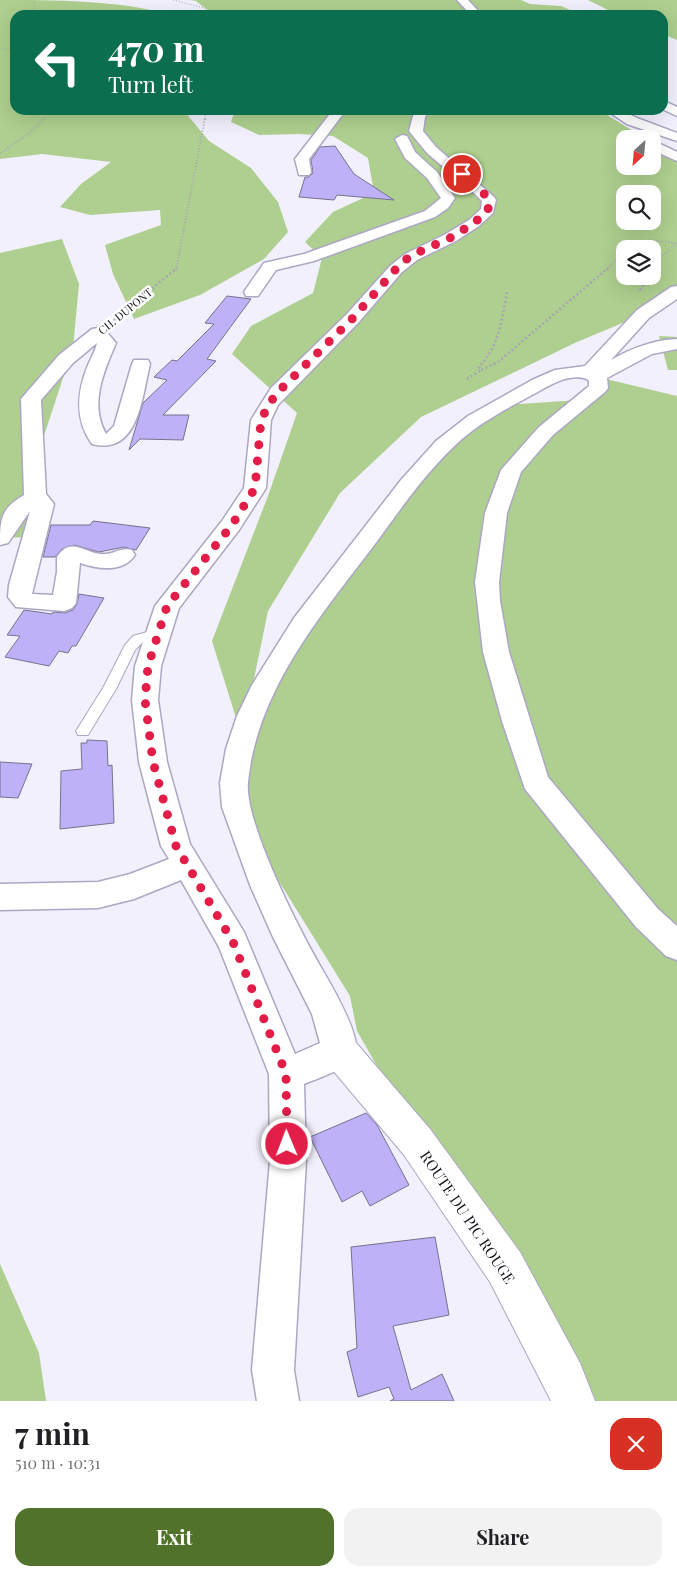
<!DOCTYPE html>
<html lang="en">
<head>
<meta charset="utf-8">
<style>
	:root { --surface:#fff; --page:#f2f2f2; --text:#202124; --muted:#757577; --accent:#51722a }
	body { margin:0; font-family:"Playfair Display",serif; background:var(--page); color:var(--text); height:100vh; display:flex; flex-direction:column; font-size:19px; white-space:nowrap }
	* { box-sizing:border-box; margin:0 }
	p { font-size:16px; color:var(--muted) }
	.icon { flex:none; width:28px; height:28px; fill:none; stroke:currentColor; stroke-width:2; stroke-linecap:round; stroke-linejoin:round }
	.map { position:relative; height:1401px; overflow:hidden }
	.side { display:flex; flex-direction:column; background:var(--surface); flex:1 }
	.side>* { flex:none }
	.hud { position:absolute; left:10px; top:10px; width:658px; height:105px; border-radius:15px; box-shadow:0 5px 20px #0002; background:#0b6e4f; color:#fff; overflow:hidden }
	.needle { width:32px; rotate:206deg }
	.fabs { position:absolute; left:616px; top:130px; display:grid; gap:10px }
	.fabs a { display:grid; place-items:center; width:45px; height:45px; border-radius:10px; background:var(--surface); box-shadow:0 5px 20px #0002; font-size:25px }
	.pin { position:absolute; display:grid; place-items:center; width:42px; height:42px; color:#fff; margin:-21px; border:2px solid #fff; border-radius:50%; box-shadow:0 1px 5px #0007 }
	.me { position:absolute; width:55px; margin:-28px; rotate:359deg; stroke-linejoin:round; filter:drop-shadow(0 0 4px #0008) }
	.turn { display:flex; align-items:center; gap:18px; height:105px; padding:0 15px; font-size:22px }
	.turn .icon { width:65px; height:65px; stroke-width:2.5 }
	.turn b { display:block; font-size:35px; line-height:42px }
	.round { display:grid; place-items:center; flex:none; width:52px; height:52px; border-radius:15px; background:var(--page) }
	.headline { display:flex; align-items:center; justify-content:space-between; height:85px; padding:0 15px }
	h1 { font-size:30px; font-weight:700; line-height:38px }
	.cta { display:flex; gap:10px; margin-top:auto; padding:10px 15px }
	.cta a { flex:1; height:58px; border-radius:15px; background:var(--accent); color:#fff; font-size:20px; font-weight:700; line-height:58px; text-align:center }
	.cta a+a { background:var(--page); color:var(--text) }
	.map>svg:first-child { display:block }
	.green { fill:#aecf8f; fill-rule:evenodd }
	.building { fill:#beb1f8; stroke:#77728d }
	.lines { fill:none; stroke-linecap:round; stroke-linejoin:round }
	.lane-casing { stroke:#aca7c4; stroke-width:2 }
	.street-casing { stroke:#aca7c4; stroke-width:3 }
	.secondary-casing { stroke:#aca7c4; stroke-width:2 }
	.path-far2 { stroke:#a7a6b1; stroke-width:1; stroke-dasharray:1 2; stroke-linecap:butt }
	.path-far1 { stroke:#a7a6b1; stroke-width:2; stroke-dasharray:1 2; stroke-linecap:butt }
	.path { stroke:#a7a6b1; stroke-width:2.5; stroke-dasharray:2 2.5; stroke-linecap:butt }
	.lane { fill:#fff; fill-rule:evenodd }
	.street { fill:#fff; fill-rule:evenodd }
	.secondary { fill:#fff; fill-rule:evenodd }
	.route { stroke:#e11d48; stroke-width:9; stroke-dasharray:0 16.2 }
	.labels { text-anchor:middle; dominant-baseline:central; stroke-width:5; stroke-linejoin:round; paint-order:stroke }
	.far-street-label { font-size:11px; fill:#12101a; stroke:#fff }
	.near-street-label { font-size:15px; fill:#12101a; stroke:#fff }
</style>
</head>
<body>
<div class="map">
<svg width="677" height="1401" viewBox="0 0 677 1401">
	<rect width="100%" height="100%" fill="#f1f0fc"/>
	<path class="green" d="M0 0C53 0 121 0 170 15H15V110H186L185 112 209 141 251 168 278 202 288 232 264 259 200 295 134 319 113 274 105 245 161 225 160 210 90 215 60 207 81 184 111 162 42 154 0 159Z
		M190 0H521L530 4 561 6 582 15H214L196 1Z
		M588 0H677V40L663 34 662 15H618Z
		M235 110H599L646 139H625V166H652L653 143 677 159V294L625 322 577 342 421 417 340 493 268 611 242 737 212 641 268 496 297 413 232 354 251 326 313 293 322 258 305 242 333 212 374 193 368 158 333 136 299 134 259 135 231 122ZM625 194H652V221H625ZM625 249H652V276H625Z
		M62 239 79 284 72 359 63 378 37 457 29 537 0 538V253Z
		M659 336 677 337V370H668Z
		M560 368 677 396V1401H583L410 1124 357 1031 350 996 259 849 234 758 297 635 397 499 491 406 580 400 595 382Z
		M0 1264 39 1353 46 1401H0Z"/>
	<path class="building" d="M335 146 354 174 394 200 337 195 334 200 299 197 305 177H309L313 173 311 160 320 147Z
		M227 296 251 299 207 359 216 361 163 415H189L183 440 140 439 129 450 143 403 167 380 154 377 172 360 177 361 214 324 205 323Z
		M93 521 150 528 136 550 124 547 99 552 74 545 62 549 55 557H43L51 525H90Z
		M79 594 104 598 76 646H72L68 653 59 651 49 666 5 657 20 636 7 635 24 610 52 614 53 612 65 613 73 610 77 604Z
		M87 740 107 741 108 766 112 765 114 823 60 829 61 771 82 769 81 743H87Z
		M0 762 32 764 18 798 0 797Z
		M366 1113 377 1125 409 1185 370 1206 362 1191 342 1202 310 1137Z
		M435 1237 449 1315 393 1326 411 1390 442 1374 454 1401H390L394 1399 389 1387 358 1397 347 1352 357 1348 351 1247Z"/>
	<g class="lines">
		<g class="lane-casing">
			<path id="lane" d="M158 629 164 633 163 636 143 642 135 650 116 689 88 735H78L76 731 103 688 125 645 133 636Z"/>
		</g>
		<g class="street-casing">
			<path id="street" d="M457 0H468L482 15H471Z
				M662 100 677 107V116L662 109Z
				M333 110H346L309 159 311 172 309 175H299L295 159Z
				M417 110H430L425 117 423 131 436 147 494 197 496 200 493 213 479 226 456 241 417 260 402 272 358 323 278 405 271 420 266 488 239 530 179 608 161 666 158 700 167 762 190 844 244 932 295 1054 320 1043 312 1014 273 937 250 885 222 807 220 783 226 749 237 716 252 685 294 618 401 480 436 441 468 416 532 380 555 370 585 366 637 310 671 287 677 286V299L649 318 611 360C632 348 653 340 677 339V349L652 354 607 378 608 388 605 392 553 435 521 472 507 513 499 582 500 601 509 652 548 777 658 909 677 926V960L666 956 636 927 525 789 502 721 483 652 475 582 485 513 501 470 539 427 589 386V381L587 379C568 372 547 387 532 395 508 408 483 421 462 439 428 469 402 507 375 544 321 615 257 690 248 782 244 822 298 927 319 964 329 981 359 1031 356 1051 353 1068 318 1078 304 1084L306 1161 294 1370 299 1401H257L252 1370 270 1161 269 1074 219 947 181 880 134 899 98 908 0 910V884L98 882 130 874 169 859 161 846 139 762 132 700 135 666 155 606 222 521 244 488 251 420 271 388 346 315 390 266 405 254 444 235 469 220 481 209 482 201 475 194 427 153 409 131 413 116Z
				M606 110H621L637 118 677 133V141L627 124Z
				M402 135 407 136 415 152 437 172 455 198 448 208 435 217 314 261 276 270 258 296H246L244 292 264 263 304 254 425 211 441 198 427 178 405 158 395 139Z
				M652 140 677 152V161L652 150Z
				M98 328 104 329 116 343C104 371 89 404 106 434L114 426 132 364 134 360H148L150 364C142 396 139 456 92 444 74 419 77 392 88 365 91 358 96 349 97 343L73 363 41 400 46 494 54 504 32 594 53 595 57 572V557C72 534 86 556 106 554 116 553 121 547 132 550L135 555C123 573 98 569 80 563L76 603 72 608 64 611 16 607 8 597 9 585 30 511 8 543 0 545C0 520 0 509 24 495L21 399 59 355 92 329Z"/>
		</g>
		<g class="secondary-casing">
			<path id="secondary" d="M339 1033 352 1038 430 1129 520 1252 580 1363 595 1401H551L490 1282 404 1155 326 1062 321 1050 326 1038Z"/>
		</g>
		<path class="path-far2" d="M173 0 204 8 210 15
			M33 15 35 0
			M0 49H15
			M44 119 52 110
			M205 119 206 110"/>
		<path class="path-far1" d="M0 153 28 134 45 118
			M625 249 650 240 677 243 658 260 652 270
			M176 270 205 118
			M607 270 625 249"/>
		<path class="path" d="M652 270 653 268
			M640 290 649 276
			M507 292C502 320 499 346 479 367L481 370 498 362 608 268
			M114 320 177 268
			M467 379 481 370"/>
		<use href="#lane" class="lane"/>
		<use href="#street" class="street"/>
		<use href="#secondary" class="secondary"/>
	</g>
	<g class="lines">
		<path class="route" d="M287 1144 286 1074 233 942 176 846 153 762 145 700 148 666 167 606 232 525 255 488 261 420 269 404 278 392 352 319 396 269 410 256 450 238 474 223 488 210 489 200 478 186 462 174"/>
	</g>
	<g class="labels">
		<g class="far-street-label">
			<text transform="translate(125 311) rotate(-39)">CH. DUPONT</text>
		</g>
		<g class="near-street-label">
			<text transform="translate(468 1217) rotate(56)">ROUTE DU PIC ROUGE</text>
		</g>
	</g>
</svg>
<div class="fabs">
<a><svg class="needle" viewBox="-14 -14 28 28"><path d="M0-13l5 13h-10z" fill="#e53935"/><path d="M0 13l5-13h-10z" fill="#757577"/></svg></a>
<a><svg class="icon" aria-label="search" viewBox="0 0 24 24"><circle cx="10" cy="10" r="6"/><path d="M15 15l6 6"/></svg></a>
<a><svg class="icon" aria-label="layers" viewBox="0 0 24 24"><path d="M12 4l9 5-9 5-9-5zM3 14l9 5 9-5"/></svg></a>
</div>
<div class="pin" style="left:462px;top:174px;background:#d93025"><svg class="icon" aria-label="arrive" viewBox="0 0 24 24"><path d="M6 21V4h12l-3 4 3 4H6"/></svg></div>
<svg class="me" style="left:287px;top:1144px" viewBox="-20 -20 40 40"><circle r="17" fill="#e11d48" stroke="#fff" stroke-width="3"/><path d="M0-11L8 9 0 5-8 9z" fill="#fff"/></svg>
<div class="hud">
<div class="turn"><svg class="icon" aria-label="left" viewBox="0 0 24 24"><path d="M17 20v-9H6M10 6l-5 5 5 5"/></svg><div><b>470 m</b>Turn left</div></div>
</div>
</div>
<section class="side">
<div class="headline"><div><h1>7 min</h1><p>510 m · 10:31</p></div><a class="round" style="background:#d93025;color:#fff"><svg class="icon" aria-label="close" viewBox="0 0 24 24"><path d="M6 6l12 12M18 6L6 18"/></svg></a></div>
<div class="cta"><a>Exit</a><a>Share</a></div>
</section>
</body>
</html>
